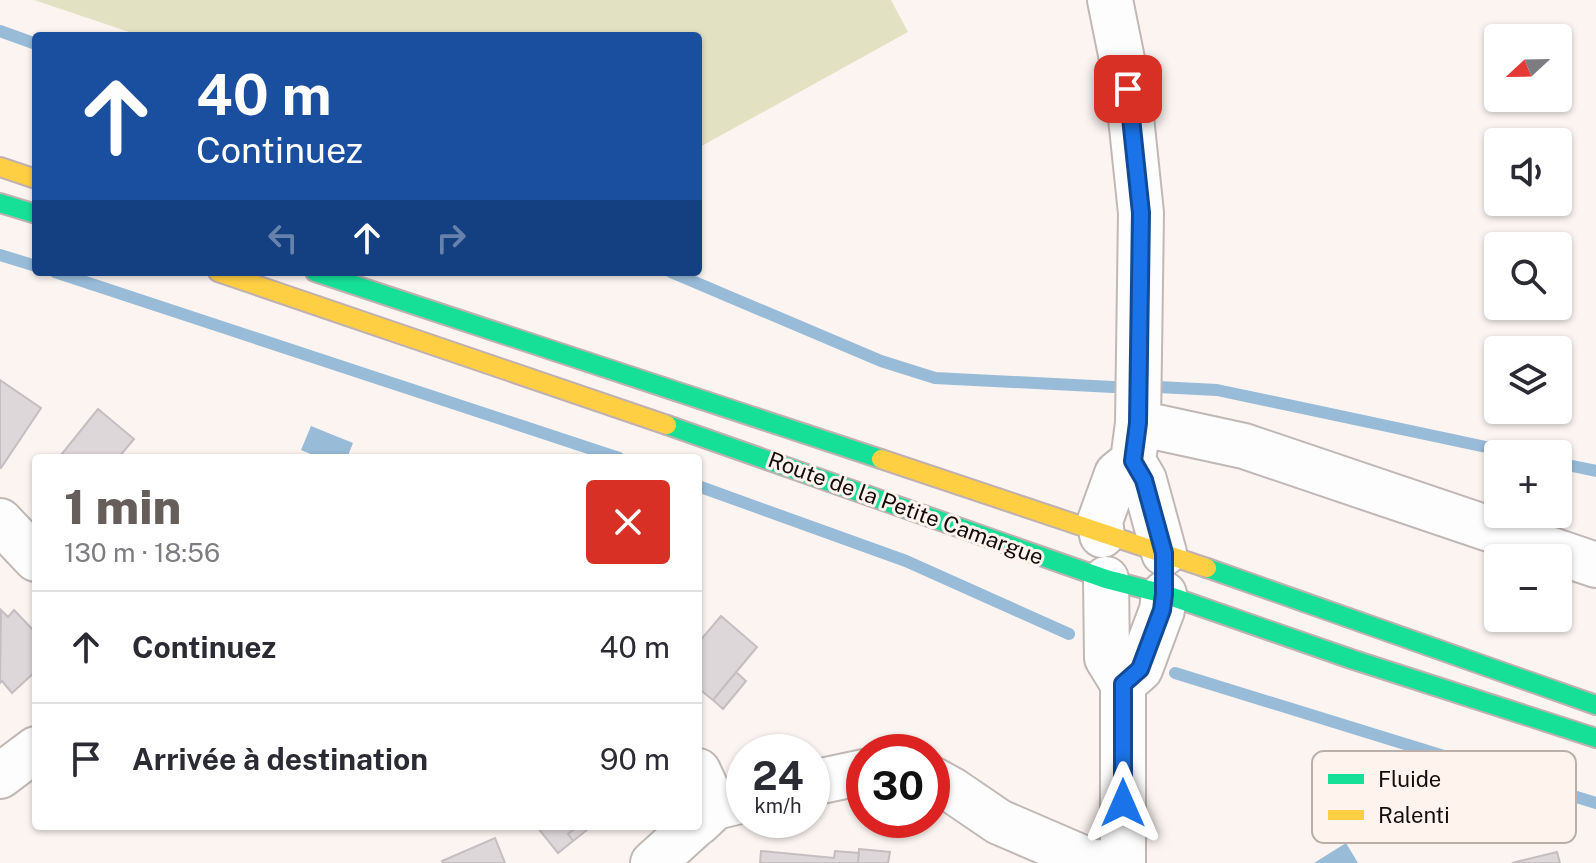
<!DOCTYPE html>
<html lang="fr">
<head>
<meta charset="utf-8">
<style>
	:root { --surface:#fff; --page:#f7f7f7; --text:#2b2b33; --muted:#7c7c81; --line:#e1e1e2; --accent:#665e5a }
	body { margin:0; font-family:"Public Sans",sans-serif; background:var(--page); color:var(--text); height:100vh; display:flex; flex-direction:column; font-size:30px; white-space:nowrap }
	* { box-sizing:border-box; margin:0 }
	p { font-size:26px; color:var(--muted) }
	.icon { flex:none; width:44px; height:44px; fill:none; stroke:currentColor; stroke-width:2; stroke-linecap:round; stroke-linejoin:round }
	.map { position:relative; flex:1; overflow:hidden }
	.drawer { position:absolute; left:32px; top:454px; width:670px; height:376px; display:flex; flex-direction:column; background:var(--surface); border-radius:8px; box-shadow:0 2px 6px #0004 }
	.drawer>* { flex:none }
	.top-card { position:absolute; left:32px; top:32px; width:670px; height:244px; border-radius:8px; box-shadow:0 2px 6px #0004; background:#1a4fa0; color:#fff; overflow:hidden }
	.needle { width:52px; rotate:248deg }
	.fabs { position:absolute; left:1484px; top:24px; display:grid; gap:16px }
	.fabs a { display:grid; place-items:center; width:88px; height:88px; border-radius:8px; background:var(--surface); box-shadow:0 2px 6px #0004; font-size:40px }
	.speed { position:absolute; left:726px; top:734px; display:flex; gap:16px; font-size:40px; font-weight:700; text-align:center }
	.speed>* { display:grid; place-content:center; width:104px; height:104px; border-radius:50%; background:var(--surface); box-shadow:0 2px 6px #0004; line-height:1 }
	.speed small { font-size:20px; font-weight:400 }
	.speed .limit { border:12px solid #d22; background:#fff; color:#111 }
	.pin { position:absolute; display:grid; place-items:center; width:68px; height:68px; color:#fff; margin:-34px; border-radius:16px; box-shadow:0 4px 12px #0006 }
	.me { position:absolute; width:88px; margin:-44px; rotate:0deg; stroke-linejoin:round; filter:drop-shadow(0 0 6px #0008) }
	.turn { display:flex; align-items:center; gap:28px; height:168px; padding:0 32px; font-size:36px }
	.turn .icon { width:104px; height:104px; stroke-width:2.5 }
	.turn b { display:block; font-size:56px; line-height:68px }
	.lanes { display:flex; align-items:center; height:76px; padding:0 32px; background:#0003; justify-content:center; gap:40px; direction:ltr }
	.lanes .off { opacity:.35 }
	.round { display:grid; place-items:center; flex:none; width:84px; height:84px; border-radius:8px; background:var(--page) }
	.overview { display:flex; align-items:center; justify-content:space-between; height:136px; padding:0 32px }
	h1 { font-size:48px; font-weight:800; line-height:60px; color:var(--accent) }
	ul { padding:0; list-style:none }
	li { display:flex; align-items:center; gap:24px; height:112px; padding:0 32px; border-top:2px solid var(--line) }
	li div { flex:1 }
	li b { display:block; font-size:30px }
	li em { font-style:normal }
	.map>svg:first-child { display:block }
	.green { fill:#e2e2c2 }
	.water { fill:#98bbd8 }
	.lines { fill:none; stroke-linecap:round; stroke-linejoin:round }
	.stream { stroke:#98bbd8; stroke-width:12 }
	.building { fill:#ded7d9; stroke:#c4bec0; stroke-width:2 }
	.street-casing { stroke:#c0b8b4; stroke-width:48 }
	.fast-casing { stroke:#c0b0b1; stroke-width:22 }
	.slow-casing { stroke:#c0b0b1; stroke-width:22 }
	.street { stroke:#fefdfd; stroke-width:44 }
	.fast { stroke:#16e098; stroke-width:18 }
	.slow { stroke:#ffcf43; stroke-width:18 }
	.route-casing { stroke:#114b97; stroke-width:20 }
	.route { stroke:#1a73e8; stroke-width:14 }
	.labels { text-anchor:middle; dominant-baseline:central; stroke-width:6; stroke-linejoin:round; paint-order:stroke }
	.street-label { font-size:22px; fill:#160d08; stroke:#fff3ed }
	.key { fill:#fff3ed; stroke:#b9aea8; stroke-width:2 }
	.key-label { font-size:22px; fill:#160d08 }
</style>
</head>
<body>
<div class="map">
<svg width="1596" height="863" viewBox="0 0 1596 863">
	<rect width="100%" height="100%" fill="#fbf4f1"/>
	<path class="green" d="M34 0H891L908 32 698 148V36H141Z"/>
	<path class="water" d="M311 426 353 443 347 458H320L301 450Z
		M1346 843 1358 863H1314Z"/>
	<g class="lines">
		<path class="stream" d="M0 31 36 44
			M0 255 36 266
			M55 272 619 458
			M671 272 881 361 935 378 1113 387
			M1158 387 1217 390 1519 454
			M1558 463 1596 471
			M698 486 906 561 1069 634
			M1175 673 1596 803"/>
	</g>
	<path class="building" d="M0 380 41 408 1 468 0 467Z
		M98 409 134 439 118 458H64L61 455Z
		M1 610 8 617 14 610 36 633V671L12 693 2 681 0 683Z
		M721 616 757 647 713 700 698 688V643Z
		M736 672 746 681 723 709 713 700Z
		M540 826H578L568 834 573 841 558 853 538 828Z
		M578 826H592L573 841 568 834Z
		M495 838 505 863H443L442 861Z
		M859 849 890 852 888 863H858Z
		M761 851 834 858 835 851 859 853 858 863H760Z
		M1557 852 1560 863H1512Z"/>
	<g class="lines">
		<g class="street-casing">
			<path id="street" d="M1110 0 1128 89 1141 213 1138 423 1133 461 1144 480 1164 553
				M1138 423 1244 446 1596 565
				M0 521 36 559
				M1102 535 1100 521 1117 474 1133 461
				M1106 579 1107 658 1123 684V863
				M1123 684 1140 669 1162 610 1164 594
				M698 771 715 807
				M0 776 36 749
				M932 779 952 790 999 822 1092 862 1123 863
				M812 783 864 772
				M698 823 715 807 744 800
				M653 863 694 826"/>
		</g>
		<g class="fast-casing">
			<path id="fast" d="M0 203 36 214
				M315 272 881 459
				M667 425 1106 579 1164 594 1351 659 1596 738
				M1207 568 1596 705"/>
		</g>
		<g class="slow-casing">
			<path id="slow" d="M0 167 36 179
				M218 272 667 425
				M881 459 1207 568"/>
		</g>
		<use href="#street" class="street"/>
		<use href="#fast" class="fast"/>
		<use href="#slow" class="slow"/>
	</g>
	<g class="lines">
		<g class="route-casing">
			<path id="route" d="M1123 803V684L1140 669 1162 610 1164 594V553L1144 480 1133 461 1138 423 1141 213 1128 89"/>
		</g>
		<use href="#route" class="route"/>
	</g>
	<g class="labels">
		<g class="street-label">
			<text transform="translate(906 508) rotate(20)">Route de la Petite Camargue</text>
		</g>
	</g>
	<rect x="1312" y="751" width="264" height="92" rx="12" class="key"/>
	<rect x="1328" y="774" width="36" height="10" fill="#16e098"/>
	<rect x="1328" y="810" width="36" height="10" fill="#ffcf43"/>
	<g class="key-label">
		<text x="1378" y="787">Fluide</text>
		<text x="1378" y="823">Ralenti</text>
	</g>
</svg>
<div class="fabs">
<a><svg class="needle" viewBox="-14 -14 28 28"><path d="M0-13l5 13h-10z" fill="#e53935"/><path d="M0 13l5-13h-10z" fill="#7c7c81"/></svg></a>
<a><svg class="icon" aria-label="sound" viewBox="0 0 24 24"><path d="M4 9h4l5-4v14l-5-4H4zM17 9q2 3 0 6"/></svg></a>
<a><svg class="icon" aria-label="search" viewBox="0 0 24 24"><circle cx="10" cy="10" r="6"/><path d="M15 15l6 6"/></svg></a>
<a><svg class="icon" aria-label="layers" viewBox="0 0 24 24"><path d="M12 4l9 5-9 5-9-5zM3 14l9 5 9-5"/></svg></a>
<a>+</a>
<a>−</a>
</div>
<div class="speed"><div>24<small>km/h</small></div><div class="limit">30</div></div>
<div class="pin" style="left:1128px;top:89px;background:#d93025"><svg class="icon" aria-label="arrive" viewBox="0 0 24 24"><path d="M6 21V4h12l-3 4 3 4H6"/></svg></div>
<svg class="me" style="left:1123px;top:803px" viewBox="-20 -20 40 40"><path d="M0-17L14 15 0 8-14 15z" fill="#1a73e8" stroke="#fff" stroke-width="4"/></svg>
<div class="top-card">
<div class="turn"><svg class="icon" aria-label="ahead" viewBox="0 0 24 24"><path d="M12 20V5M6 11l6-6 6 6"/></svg><div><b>40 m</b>Continuez</div></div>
<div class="lanes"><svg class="icon off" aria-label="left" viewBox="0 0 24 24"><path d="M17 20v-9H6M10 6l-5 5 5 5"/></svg><svg class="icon" aria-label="ahead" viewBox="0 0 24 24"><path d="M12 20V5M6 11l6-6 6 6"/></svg><svg class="icon off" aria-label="right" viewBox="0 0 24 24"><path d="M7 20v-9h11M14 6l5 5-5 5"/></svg></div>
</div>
<section class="drawer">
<div class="overview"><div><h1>1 min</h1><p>130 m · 18:56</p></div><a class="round" style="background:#d93025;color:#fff"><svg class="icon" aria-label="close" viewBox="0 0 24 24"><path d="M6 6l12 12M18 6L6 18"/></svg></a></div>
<ul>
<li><svg class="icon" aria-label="ahead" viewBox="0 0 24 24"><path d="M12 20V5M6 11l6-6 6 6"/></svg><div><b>Continuez</b></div><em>40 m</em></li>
<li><svg class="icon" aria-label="arrive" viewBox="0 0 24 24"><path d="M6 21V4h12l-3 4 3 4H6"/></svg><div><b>Arrivée à destination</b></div><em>90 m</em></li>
</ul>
</section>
</div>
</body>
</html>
